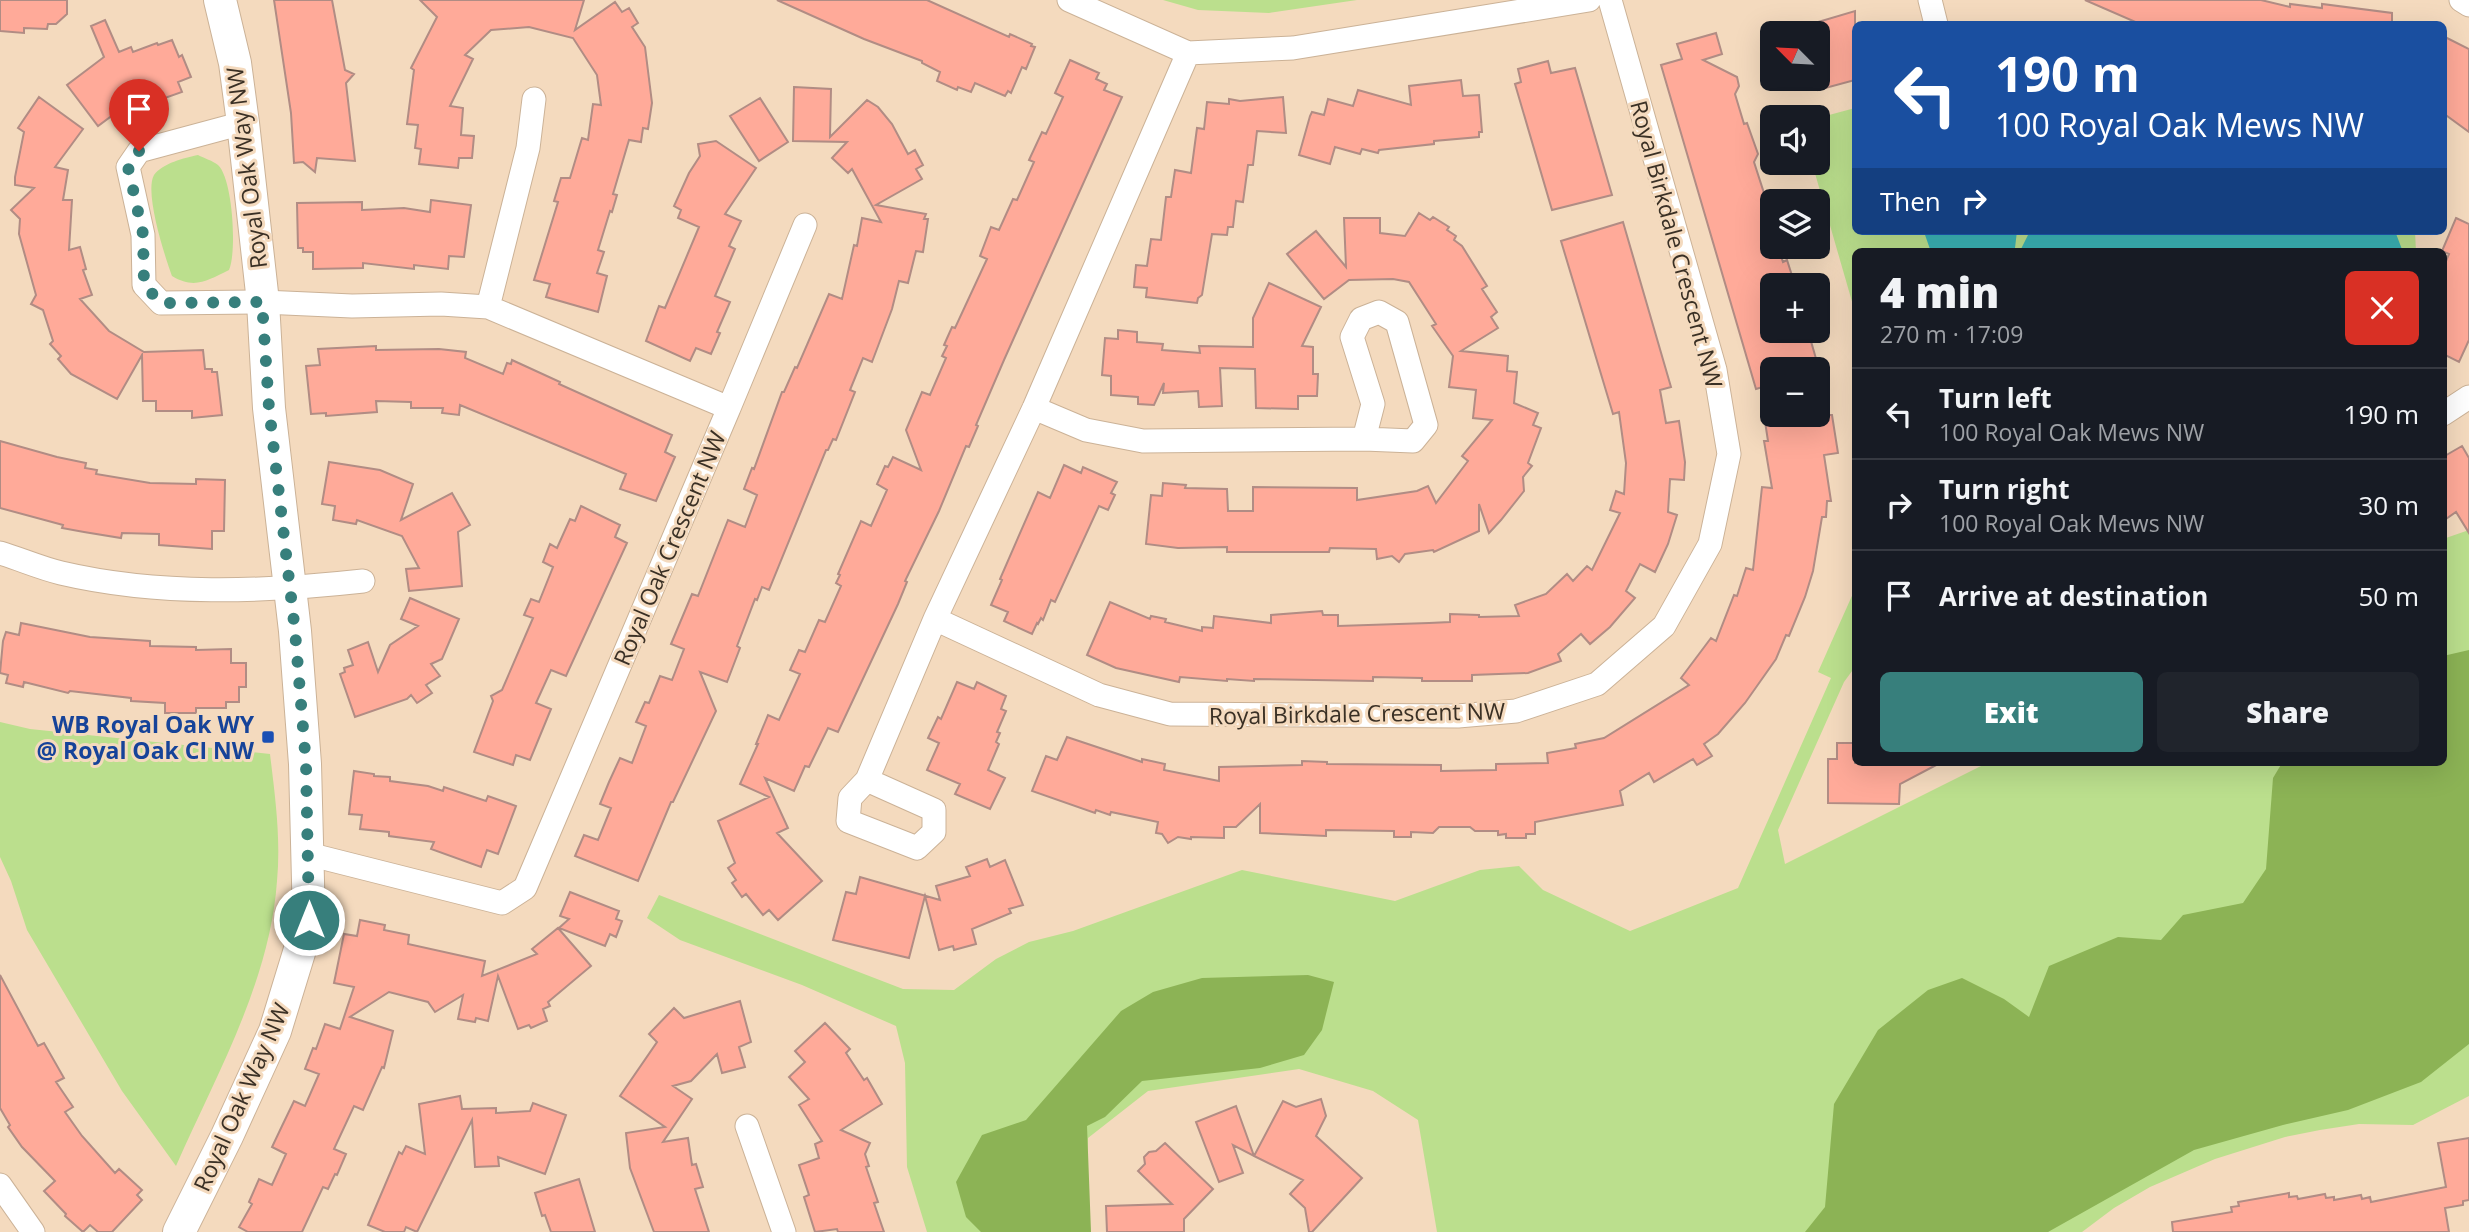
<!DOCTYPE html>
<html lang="en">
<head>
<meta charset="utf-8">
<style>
	:root { --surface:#171b24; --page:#20242c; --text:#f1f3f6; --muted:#9ea1a6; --line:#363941; --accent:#377f7c }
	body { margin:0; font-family:"Open Sans",sans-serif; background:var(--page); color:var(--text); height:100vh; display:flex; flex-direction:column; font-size:26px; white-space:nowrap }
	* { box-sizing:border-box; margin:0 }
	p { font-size:23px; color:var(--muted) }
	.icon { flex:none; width:38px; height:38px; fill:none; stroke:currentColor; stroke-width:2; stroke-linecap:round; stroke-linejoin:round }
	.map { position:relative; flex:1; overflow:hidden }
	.details { position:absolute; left:1852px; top:248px; width:595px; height:518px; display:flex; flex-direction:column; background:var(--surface); border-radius:10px; box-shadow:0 7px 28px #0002 }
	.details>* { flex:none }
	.hud { position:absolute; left:1852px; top:21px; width:595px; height:214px; border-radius:10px; box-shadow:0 7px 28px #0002; background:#1a4fa0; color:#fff; overflow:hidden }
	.needle { width:46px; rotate:294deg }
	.controls { position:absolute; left:1760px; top:21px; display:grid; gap:14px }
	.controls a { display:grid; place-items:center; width:70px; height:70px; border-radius:10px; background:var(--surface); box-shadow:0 7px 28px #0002; font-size:35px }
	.pin { position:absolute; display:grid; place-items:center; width:60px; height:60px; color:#fff; margin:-72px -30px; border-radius:50% 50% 50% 0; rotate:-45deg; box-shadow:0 0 7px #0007 }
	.pin .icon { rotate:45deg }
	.me { position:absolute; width:77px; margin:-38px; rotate:0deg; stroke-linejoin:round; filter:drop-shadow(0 0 5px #0008) }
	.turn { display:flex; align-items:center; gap:24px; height:147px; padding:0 28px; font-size:32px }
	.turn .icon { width:91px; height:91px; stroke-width:2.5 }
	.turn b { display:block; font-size:49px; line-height:60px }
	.then { display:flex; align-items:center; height:66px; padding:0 28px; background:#0003; gap:14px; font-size:26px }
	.round { display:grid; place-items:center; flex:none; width:74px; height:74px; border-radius:10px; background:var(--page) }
	.headline { display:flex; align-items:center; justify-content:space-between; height:119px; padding:0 28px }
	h1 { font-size:42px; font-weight:800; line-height:52px }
	.button { display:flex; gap:14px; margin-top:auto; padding:14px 28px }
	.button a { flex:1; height:80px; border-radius:10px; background:var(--accent); color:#fff; font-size:28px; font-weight:800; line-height:80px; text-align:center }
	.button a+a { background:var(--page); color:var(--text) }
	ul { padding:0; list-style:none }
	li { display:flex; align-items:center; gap:21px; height:91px; padding:0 28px; border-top:2px solid var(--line) }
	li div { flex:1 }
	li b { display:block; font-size:26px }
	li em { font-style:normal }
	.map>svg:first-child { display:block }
	.green { fill:#bbdf8d }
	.forest { fill:#8cb355 }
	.water { fill:#3ab2b5 }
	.building { fill:#fa9; stroke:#b18c84; stroke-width:2 }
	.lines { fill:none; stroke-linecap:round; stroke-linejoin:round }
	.street-casing { stroke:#cbb297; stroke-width:25 }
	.secondary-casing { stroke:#cbb297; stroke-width:34 }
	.street { stroke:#fff; stroke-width:23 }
	.secondary { stroke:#fff; stroke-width:32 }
	.route { stroke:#377f7c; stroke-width:12; stroke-dasharray:0 21.6 }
	.transit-dot { fill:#1a4fb4; stroke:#f4dabe; stroke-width:2.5 }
	.labels { text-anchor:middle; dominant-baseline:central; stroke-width:6; stroke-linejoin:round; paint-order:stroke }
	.street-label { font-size:23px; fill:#3a3025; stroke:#f4dabe }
	.transit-label { font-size:23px; font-weight:bold; fill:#164399; stroke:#f4dabe; text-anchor:end }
</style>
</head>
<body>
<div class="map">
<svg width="2469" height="1232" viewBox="0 0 2469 1232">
	<rect width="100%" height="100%" fill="#f4dabe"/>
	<path class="green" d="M1163 0H1357L1269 13 1198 10Z
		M1855 108V231H2415L2416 252H1855V312L1812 163H1818V118Z
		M198 155C204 158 213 161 218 165 233 179 237 252 229 270 208 280 195 290 172 276 165 257 144 192 154 175 163 163 184 158 198 155Z
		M2469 530V1096L2413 1125 2359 1124 2320 1130 2285 1137 2215 1159 2150 1187 2114 1208 2082 1232H1437L1418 1120 1373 1091 1299 1069 1148 1091 1088 1138 1083 1232H927L907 1167 905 1063 896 1026 802 985 680 940 647 918 659 895 903 989 954 990 996 959 1029 942 1073 931 1242 870 1395 901 1480 870 1519 866 1543 890 1630 931 1738 888 1831 678 1818 672 1855 589V667L1844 682 1778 830 1785 864 1987 763H2443V539Z
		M0 722 30 729 270 754C275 796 281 838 277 881 270 982 216 1075 176 1166L122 1091 27 930 11 881 0 857Z"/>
	<path class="forest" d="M2469 650V1044L2421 1082 2348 1110 2283 1125 2194 1150 2048 1232H1805L1825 1207 1834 1104 1878 1030 1928 990 1962 978 2004 999 2029 1017 2049 966 2118 937 2161 940 2183 915 2243 903 2266 869 2273 778 2282 763H2443V656Z
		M1308 975 1334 982 1322 1030 1304 1055 1260 1068 1142 1081 1105 1117 1087 1126 1091 1232H981L966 1217 956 1182 982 1135 1026 1120 1121 1011 1153 992 1202 978Z"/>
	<path class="water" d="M2017 231 2015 248 2020 251 2030 231H2395L2403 252H1931L1924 232Z"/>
	<path class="building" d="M0 0H67V14L56 24H48L47 29 24 28V33L0 31Z
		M274 0H332L345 70 354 74 346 83 355 161 317 158 315 172 303 162 294 163 291 113Z
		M420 0H584L575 30 615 2 622 12 629 8 638 23 632 27 645 47 652 103 648 129 643 128 641 142 629 140 613 194 617 195 612 212 610 211 598 250 604 252 597 273 607 276 598 312 546 297 550 284 534 280 558 202 554 201 561 178H570L582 138 588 140 593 104 601 105 597 75 573 38 529 27 491 30 465 55 473 59 450 106 463 108 461 135 474 136 472 158H459L458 168 419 164 421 149 415 148 418 125 407 124 414 70 411 68 437 17Z
		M777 0H927L1009 37 1010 34 1032 44 1031 46 1035 47 1026 69 1022 67 1011 93 1008 91 1005 96 975 83 971 92 958 87 957 90 937 81 940 72 922 63V61L864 39Z
		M2085 0H2261L2290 7V4L2322 8V4L2392 13V24H2140Z
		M1855 11V80L1818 90V22Z
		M105 20 119 52 131 47 133 52 157 43 158 45 172 40 179 57 182 55 191 77 178 82 182 92 131 110 129 103 98 126 67 85 104 57 91 26Z
		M1716 33 1722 54 1703 60 1737 77 1739 86 1735 94 1744 124 1747 123 1758 154 1754 162 1764 193 1768 192 1773 209V249L1778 248 1783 262 1787 260 1795 285H1773V331H1808L1819 369H1773V384L1756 389 1661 65 1682 59 1677 44Z
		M2443 36 2469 49V132L2443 113Z
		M1070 60 1099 73 1096 79 1107 84 1104 90 1122 97 1004 360 976 425 978 426 969 447 966 446 939 511 905 581 907 582 898 604 838 732 828 728 809 767 805 766 794 791 765 778 788 828 777 833 822 881 778 920 769 910 763 915 746 894 742 897 732 883 736 880 728 868 735 863 718 821 769 797 740 784 758 744H756L768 715 779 720 800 674 790 670 799 650 805 652 819 620 825 622 841 586 836 583 840 575 838 574 861 521 871 526 887 490 877 484 885 466 888 467 893 457 921 470 906 430 922 392 930 395 946 358 942 356 947 346 944 345 952 327 955 328 987 259 980 256 991 227 999 230 1013 199 1017 200 1034 162 1029 160 1042 132 1046 134 1063 97 1055 93Z
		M1548 61 1551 73 1575 68 1612 195 1552 210 1515 84 1521 82 1518 69Z
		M1461 80 1463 96 1479 95 1482 132H1479V137L1434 141V144L1379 150 1378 153 1362 149 1360 154 1335 147 1330 164 1299 155 1310 116 1312 112 1324 115 1328 99 1353 106 1358 90 1411 105 1409 86Z
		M794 87 831 89 830 137 867 100 878 107 892 124 908 154 915 150 923 165 916 169 922 179 876 205 926 214 924 219H928L923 252 916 251 908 283 899 281 892 309 872 362 863 358 850 390 855 392 836 440 833 439 828 450H826L769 590 762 587 757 600 755 599 737 646 740 648 727 682 700 672 716 711 673 802H671L638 881 575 856 584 835 598 840 611 808 600 804 609 782 620 758 632 763 646 726 636 722 645 702 649 703 660 676 672 680 684 649 671 644 692 594 698 596 728 520 745 527 757 495 744 489 752 468 754 469 782 392H784L795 367 797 368 829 294 842 299 854 245 857 246 862 218 881 222 852 169 848 173 832 158 847 142 793 141Z
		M39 97 83 129 55 167 68 170 63 200H72L69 250 80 247 86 269 83 270 92 295 80 299 109 331 144 352 203 350 205 369H212V372H217L222 415 192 418V411H156V401H143L142 355 117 399 71 374 58 359 61 356 50 344 53 341 43 310 31 304 36 295 19 234 20 219 11 210 34 188 15 185V177L24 132 18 128Z
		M1283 97 1286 133 1257 131 1253 165H1248L1243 202 1236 201 1233 227H1228L1227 235 1212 234 1202 295 1198 298 1197 303 1146 297 1147 288 1134 287 1136 265 1147 266 1151 239 1161 240 1166 197H1171L1175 170 1191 173 1197 128 1204 129 1207 102 1229 104V99L1240 101Z
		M760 98 788 142 759 161 730 116Z
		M716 141 756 168 725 214 741 221 729 246 735 249 715 296 730 302 717 332 720 333 711 354 696 348 690 361 646 341 659 306 665 308 699 227 678 218 681 210 674 206 689 173 700 156 698 144Z
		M431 200 471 205 464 257 449 256 448 269 414 265V269L363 263V268L313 269V252H303V248H298L297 203 362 202V210L404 208 430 212Z
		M1419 213 1430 220 1433 217 1449 227 1447 230 1456 236 1454 240 1462 246 1487 286 1482 289 1497 312 1491 317 1498 328 1461 351 1508 356 1507 371 1517 372 1514 403 1538 413 1533 425 1541 428 1528 463 1532 466 1523 477 1524 491 1501 520 1489 533 1479 504V531L1434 552 1433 550 1405 554 1399 562 1392 556 1377 559 1376 549 1330 548 1329 552H1227V547L1178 548 1146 544 1151 495 1162 496 1163 483 1186 485 1185 488 1227 489 1228 511H1253V487L1357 488V500L1417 491 1428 486 1436 503 1468 461 1462 456 1492 420 1473 418 1476 390 1449 387 1453 356 1432 326 1436 324 1409 282 1393 279 1349 280 1324 299 1287 254 1316 231 1346 267 1344 218H1380V233L1405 236Z
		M2456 218 2469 224V340L2459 362 2443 354V268L2449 254 2442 251Z
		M1623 222 1671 387 1660 390 1666 423 1679 421 1685 462 1684 480 1670 479 1668 512 1677 515 1668 544 1655 572 1640 564 1626 591 1635 598 1610 627 1590 644 1581 634 1558 654 1561 661 1528 673 1472 675V681H1422V678L1373 677V681L1254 679V681L1227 679V681L1180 677 1179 682 1116 668 1087 655 1110 602 1150 619 1151 616 1166 619 1165 622 1202 631V627L1213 628 1214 616 1271 623V615L1322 611 1323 615H1338V626L1429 623 1450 622V614L1479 615V617L1519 616 1515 605 1546 594 1567 574 1573 581 1587 566 1592 570 1620 513 1610 510 1616 491 1624 494 1626 463 1619 412 1613 414 1561 241Z
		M1269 283 1321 307 1302 346 1313 347V374H1318L1317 396H1298V409L1256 408 1255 369 1220 368 1222 406 1199 407 1198 391 1163 393 1164 383 1154 405 1138 404V397L1111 395V376L1102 375 1105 338 1118 339V330L1137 332V342L1163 344 1162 350 1200 353 1199 346 1253 347V318Z
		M376 346V350L439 349 466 352 465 358 503 374 507 363 511 364 512 360 560 382 559 384 672 435 665 452 675 457 656 501 620 489 626 474 460 405 459 415 442 413 443 408H411V402L376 401 377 412 326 416V413L311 414 306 366 320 365 318 349Z
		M1764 415H1832L1838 453 1824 455 1831 501H1827L1826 517H1822L1813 571 1805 597 1789 636 1786 635 1776 659 1745 703 1718 734 1704 744 1712 756 1697 765 1693 759 1654 782 1649 773 1620 791 1623 805 1535 822V834H1526V838H1506V834L1498 835V831H1475L1470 827H1439L1433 833 1411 832V837H1394V831L1326 830V836L1260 833V804L1236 827H1224V838L1191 837V839L1178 837 1168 843 1162 834 1156 833 1158 822 1111 812 1110 815 1096 810 1095 813 1032 791 1046 756 1057 760 1067 737 1142 762V759L1165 764 1164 770 1219 781V767L1302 765V761L1327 762V764L1441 765V771L1496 770V764L1548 763 1547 753 1576 748 1575 744 1604 738 1689 685 1681 678 1711 638 1716 641 1734 595 1737 596 1746 568 1753 570 1762 487 1772 488 1764 441H1768Z
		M0 441 57 457 86 463 85 468 97 470 96 474 150 483 196 484V479L225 480 224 531H212V549L159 545V534L122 533 121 538 84 532 62 528 63 525 0 508Z
		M2462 446 2469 458V533L2456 512 2443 521V457Z
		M329 462 380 470 413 484 401 520 452 493 470 525 458 532 462 586 409 591 406 569 419 568 402 536 357 520 356 524 333 520 335 506 322 504Z
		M1064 465 1081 473 1083 467 1117 482 1111 493 1115 495 1108 510 1099 506 1055 602 1051 600 1043 620 1041 618 1038 624 1037 623 1032 634 1004 621 1008 612 991 605 1002 580 1000 579 1038 492 1050 498Z
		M581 506 620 525 615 537 627 543 566 676 551 670 536 703 551 709 530 760 516 755 513 765 474 752 493 701 491 696 502 690 533 618 524 615 531 599 539 602 553 567 543 562 550 544 557 548 570 519 575 521Z
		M410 598 459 619 442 659 431 664 440 676 426 685 432 693 417 703 411 695 407 699 355 717 340 674 345 672 344 668 353 665 348 650 368 642 378 672 390 645 418 626 401 619Z
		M21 623 90 637 150 641V646L196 647V650L231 649V663H246V687H239V702H226V708H196V713H165V703L131 701V698L70 691 68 693 24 682 23 687 6 683 8 675 0 673 3 641 6 632 19 635Z
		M957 682 974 689 977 682 1006 696 1001 709 1006 711 997 732 1000 733 996 742 999 744 988 770 1005 778 990 809 955 794 960 784 927 770 939 743 928 738 938 717 941 719Z
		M1837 743H1855V763H1940L1900 784 1899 804 1828 803V759H1837Z
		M354 771 374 774V776L390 777V781L428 786 443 791 444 787 486 801 488 796 516 806 498 854 487 850 481 867 431 849 434 842 389 836V832L360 829 362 815 349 814Z
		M987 859 990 867 1005 860 1023 905 1009 909 1011 913 972 929 976 944 954 950 953 946 939 950 925 896 909 958 833 940 846 892 856 894 860 877 940 900 936 886 970 876 966 867Z
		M570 892 619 911 616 919 622 921 616 937 610 934 605 946 559 928 569 919 560 916Z
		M360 920 385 925 384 930 409 935 408 944 485 961 482 976 537 954 532 949 558 928 591 966 548 1002 550 1006 543 1009 547 1021 531 1028 529 1025 518 1029 498 976 488 1021 476 1018 475 1022 458 1019 463 995 435 1012 428 1002 389 992 350 1017 393 1031 384 1068 382 1067 363 1110 354 1106 334 1149 346 1154 337 1175 335 1174 328 1189 323 1187 302 1232H248L239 1227 252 1204 249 1202 259 1179 272 1185 286 1154 272 1147 282 1126 294 1101 305 1106 319 1074 305 1069 313 1048 316 1049 325 1024 340 1029 354 987 334 983 344 934 357 936Z
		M0 975 38 1046 44 1043 64 1078 56 1082 73 1107 65 1112 82 1136 115 1173 119 1169 142 1190 137 1195 142 1200 112 1232H98L90 1225 83 1232 65 1216 66 1214 44 1191 55 1181 22 1147 8 1127 10 1125 0 1108Z
		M740 1001 751 1042 739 1047 745 1067 722 1073 717 1054 691 1081 673 1086 692 1099 663 1142 688 1138 692 1165 696 1164 703 1187 695 1189 709 1232H654L630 1168 626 1133 665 1127 620 1096 657 1042 649 1034 674 1008 684 1018Z
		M825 1023 850 1049 846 1053 864 1080 867 1078 882 1104 841 1130 870 1143 865 1154 869 1166 866 1167 878 1202 874 1203 884 1232H838L837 1229 815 1232 804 1197 809 1195 799 1165 819 1158 815 1144 822 1141 799 1105 809 1099 789 1077 805 1062 795 1051Z
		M460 1096 462 1109 496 1108V1113L530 1111 533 1103 566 1115 545 1174 498 1157 499 1166 475 1167 472 1120 417 1232 406 1227 404 1232H385L368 1225 399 1152 402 1154 406 1146 425 1154 419 1104Z
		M1321 1099 1326 1116 1316 1136 1362 1178 1312 1232H1309L1305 1208 1290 1194 1303 1180 1254 1156 1283 1101 1296 1107Z
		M1236 1106 1254 1156 1233 1145 1243 1173 1219 1182 1196 1122Z
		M2469 1138V1200L2463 1201V1205L2445 1208 2449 1232H2173L2172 1222 2232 1212 2231 1207 2239 1206 2238 1202 2289 1193V1197L2297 1196 2298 1199 2325 1194 2326 1198 2334 1197V1200L2361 1195 2362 1199 2370 1197 2371 1202 2446 1187 2438 1143Z
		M1165 1143 1213 1189 1184 1219V1232H1107L1106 1206 1172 1204 1138 1171 1145 1164 1144 1157 1149 1152 1156 1151Z
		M579 1179 595 1232H551L545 1215 542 1216 535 1193Z"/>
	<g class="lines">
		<g class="street-casing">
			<path id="street" d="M1069 0 1188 53 1293 48 1589 0
				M1930 0 1936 24
				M2461 0 2469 5
				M243 123 139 151 128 167 143 235 144 285 161 303 263 302 352 306 441 304 488 307 729 408 525 888 502 903 308 854
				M488 307 528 148 534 99
				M729 408 805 225
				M1034 408 1086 430 1143 441 1364 439 1413 441 1426 425 1397 322 1379 312 1361 319 1352 337 1373 404 1364 439
				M2443 414 2469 397
				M0 553C20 559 40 568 61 573 159 596 263 592 363 581
				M935 619 1099 695 1170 714 1458 716 1516 711 1597 684 1664 626 1710 544 1729 454 1715 370 1610 0
				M867 780 934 810V832L917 848 848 821 850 798 867 780 935 619 1034 408 1188 53
				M747 1126 784 1232
				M0 1185 33 1232"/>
		</g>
		<g class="secondary-casing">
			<path id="secondary" d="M179 1232 227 1136 275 1031 309 920 305 764 295 631 269 408 263 302 243 123 235 63 220 0"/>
		</g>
		<use href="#street" class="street"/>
		<use href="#secondary" class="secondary"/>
	</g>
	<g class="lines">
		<path class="route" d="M139 151 128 167 143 234 144 285 161 303 262 302 269 408 295 631 306 764 309 920"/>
	</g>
	<rect class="transit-dot" x="261" y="730" width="14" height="14" rx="3.5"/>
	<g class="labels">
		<g class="street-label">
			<text transform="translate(246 168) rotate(-97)">Royal Oak Way NW</text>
			<text transform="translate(1677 244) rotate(75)">Royal Birkdale Crescent NW</text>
			<text transform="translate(669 548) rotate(-67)">Royal Oak Crescent NW</text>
			<text transform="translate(1357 713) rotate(-1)">Royal Birkdale Crescent NW</text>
			<text transform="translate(241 1097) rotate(-66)">Royal Oak Way NW</text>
		</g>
		<g class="transit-label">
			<text x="254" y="724">WB Royal Oak WY<tspan x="254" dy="26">@ Royal Oak CI NW</tspan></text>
		</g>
	</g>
</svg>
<div class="controls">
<a><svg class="needle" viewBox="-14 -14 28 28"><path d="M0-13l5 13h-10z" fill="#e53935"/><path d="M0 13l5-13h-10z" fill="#9ea1a6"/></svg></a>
<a><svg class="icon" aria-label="sound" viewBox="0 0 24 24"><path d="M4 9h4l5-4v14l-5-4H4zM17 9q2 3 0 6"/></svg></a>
<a><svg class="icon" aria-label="layers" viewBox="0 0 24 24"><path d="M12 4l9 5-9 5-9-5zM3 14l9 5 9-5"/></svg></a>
<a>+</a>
<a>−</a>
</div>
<div class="pin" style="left:139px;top:151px;background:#d93025"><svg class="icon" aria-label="arrive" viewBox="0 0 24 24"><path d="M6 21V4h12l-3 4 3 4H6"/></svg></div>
<svg class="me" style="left:309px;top:920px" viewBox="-20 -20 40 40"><circle r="17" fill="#377f7c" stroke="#fff" stroke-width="3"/><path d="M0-11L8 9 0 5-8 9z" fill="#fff"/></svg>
<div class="hud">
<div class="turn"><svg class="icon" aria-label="left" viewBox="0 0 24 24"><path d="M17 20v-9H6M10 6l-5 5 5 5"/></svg><div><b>190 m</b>100 Royal Oak Mews NW</div></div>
<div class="then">Then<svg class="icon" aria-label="right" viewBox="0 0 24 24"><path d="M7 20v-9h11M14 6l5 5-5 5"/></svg></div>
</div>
<section class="details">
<div class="headline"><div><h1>4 min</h1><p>270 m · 17:09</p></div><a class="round" style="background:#d93025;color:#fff"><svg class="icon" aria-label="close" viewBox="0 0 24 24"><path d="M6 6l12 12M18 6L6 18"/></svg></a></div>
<ul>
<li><svg class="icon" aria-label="left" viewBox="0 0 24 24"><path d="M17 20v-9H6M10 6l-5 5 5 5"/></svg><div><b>Turn left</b><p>100 Royal Oak Mews NW</p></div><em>190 m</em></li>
<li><svg class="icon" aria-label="right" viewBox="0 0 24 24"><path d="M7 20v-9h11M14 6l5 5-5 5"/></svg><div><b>Turn right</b><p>100 Royal Oak Mews NW</p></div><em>30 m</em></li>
<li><svg class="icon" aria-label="arrive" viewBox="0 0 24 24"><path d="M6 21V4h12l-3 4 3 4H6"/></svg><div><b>Arrive at destination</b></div><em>50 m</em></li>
</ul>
<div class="button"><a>Exit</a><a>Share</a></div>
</section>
</div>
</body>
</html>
